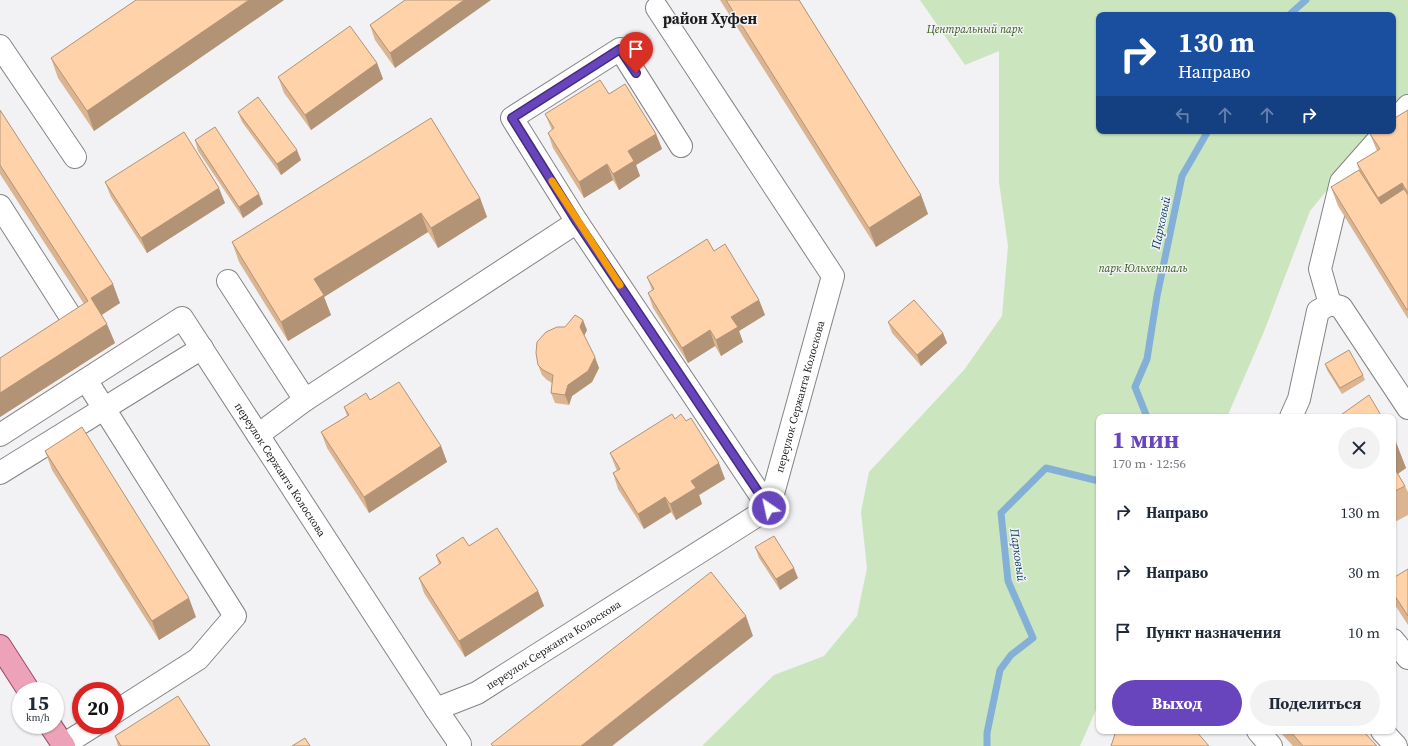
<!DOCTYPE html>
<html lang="ru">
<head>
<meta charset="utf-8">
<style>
	:root { --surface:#fff; --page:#f2f2f3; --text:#1f2937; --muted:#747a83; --accent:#6845bd }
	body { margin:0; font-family:"Source Serif 4",serif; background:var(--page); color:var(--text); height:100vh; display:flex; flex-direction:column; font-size:15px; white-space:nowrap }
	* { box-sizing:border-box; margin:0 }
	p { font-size:13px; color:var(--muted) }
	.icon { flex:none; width:22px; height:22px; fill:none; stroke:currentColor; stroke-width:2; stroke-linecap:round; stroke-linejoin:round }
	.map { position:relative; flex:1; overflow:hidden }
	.sheet { position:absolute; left:1096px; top:414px; width:300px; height:320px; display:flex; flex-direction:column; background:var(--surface); border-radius:8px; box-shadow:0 1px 3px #0004 }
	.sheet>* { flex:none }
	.guide { position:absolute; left:1096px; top:12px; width:300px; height:122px; border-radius:8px; box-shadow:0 1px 3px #0004; background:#1a4fa0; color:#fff; overflow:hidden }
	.speed { position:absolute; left:12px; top:682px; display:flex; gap:8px; font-size:20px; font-weight:700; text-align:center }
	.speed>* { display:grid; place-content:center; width:52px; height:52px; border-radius:50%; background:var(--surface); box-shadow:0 1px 3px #0004; line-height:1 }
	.speed small { font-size:10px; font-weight:400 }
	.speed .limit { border:6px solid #d22; background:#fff; color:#111 }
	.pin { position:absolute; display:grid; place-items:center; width:34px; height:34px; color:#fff; margin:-41px -17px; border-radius:50% 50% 50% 0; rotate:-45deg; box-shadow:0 0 4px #0007 }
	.pin .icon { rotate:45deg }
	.me { position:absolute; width:44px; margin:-22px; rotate:326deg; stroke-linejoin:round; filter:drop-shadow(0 0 3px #0008) }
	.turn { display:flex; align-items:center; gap:14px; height:84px; padding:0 16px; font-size:18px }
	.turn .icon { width:52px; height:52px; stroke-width:2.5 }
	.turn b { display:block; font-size:28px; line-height:34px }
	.lanes { display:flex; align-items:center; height:38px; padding:0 16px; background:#0003; justify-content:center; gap:20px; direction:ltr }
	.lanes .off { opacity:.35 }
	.round { display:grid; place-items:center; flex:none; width:42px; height:42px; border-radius:21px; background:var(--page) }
	.summary { display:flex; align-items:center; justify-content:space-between; height:68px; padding:0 16px }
	h1 { font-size:24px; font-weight:700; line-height:30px; color:var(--accent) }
	.button { display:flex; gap:8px; margin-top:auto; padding:8px 16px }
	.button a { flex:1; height:46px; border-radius:24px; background:var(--accent); color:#fff; font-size:16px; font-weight:700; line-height:46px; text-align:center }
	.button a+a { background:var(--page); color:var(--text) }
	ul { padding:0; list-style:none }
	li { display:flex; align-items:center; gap:12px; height:60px; padding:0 16px }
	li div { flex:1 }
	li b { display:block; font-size:15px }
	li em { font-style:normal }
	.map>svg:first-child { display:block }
	.green { fill:#cbe6be }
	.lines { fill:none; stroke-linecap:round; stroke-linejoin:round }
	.stream { stroke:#84b0d7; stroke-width:7 }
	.minor-casing { stroke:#848486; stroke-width:24 }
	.major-casing { stroke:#9d4b64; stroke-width:24 }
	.minor { stroke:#fff; stroke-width:22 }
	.major { stroke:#eea2b9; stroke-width:22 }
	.wall { fill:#dbb591 }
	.shaded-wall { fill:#b29376 }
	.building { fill:#ffd2a9; stroke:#b29376 }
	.route-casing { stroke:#442d7b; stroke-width:10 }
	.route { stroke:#6845bd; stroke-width:7 }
	.slow { stroke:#f59e0b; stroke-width:7 }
	.labels { text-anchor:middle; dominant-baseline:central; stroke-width:3; stroke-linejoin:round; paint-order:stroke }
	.park-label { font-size:11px; font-style:italic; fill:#365d1d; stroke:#f2f1f4 }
	.street-label { font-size:11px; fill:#1c1c1d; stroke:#f2f1f4 }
	.water-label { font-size:12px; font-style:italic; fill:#0c4166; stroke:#f2f1f4 }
	.district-label { font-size:15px; font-weight:bold; fill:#1c1c1d; stroke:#f2f1f4 }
</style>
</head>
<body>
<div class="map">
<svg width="1408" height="746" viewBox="0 0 1408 746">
	<rect width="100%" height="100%" fill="#f2f1f4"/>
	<path class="green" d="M920 0H1408V95L1393 110V15H1099V131H1375L1310 211 1263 334 1227 417H1099V703L1080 746H702L774 675 824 656 857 616 867 568 861 512 869 472 964 370 1002 316 1008 246 999 182V51L965 65Z"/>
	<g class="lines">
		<path class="stream" d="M1289 15 1306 0
			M1147 417 1135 387 1147 359 1157 296 1182 176 1208 131
			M987 746V733L1000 670 1011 655 1033 638 1008 581 1001 513 1046 468 1099 481"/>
		<g class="minor-casing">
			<g id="minor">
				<path d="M0 46 75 157"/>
				<path d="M1393 123 1408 106"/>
				<path d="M0 206 76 325 61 334"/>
				<path d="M577 222 769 508"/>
				<path d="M228 281 305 400"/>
				<path d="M1330 304 1320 269 1341 182 1386 131"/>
				<path d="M1330 304 1341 307 1408 408"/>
				<path d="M86 380 235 616 198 659 115 712"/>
				<path d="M1291 417 1299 399 1318 311 1330 304"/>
				<path id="s1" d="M0 435 182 318 436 709 477 693 769 508 833 276 657 8"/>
				<path d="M258 435 305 400 577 222 512 118 620 49 681 146"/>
				<path d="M0 473 202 348"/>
				<path d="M1393 640 1408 658"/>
				<path d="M436 709 460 744 458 746"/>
				<path d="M1258 731 1271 746"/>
				<path d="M1382 731 1396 746"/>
				<path d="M63 745 95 725"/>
			</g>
		</g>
		<g class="major-casing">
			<path id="major" d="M0 646 29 691
				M50 725 64 746"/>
		</g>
		<use href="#minor" class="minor"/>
		<use href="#major" class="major"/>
	</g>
	<path class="wall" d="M136 0H284L94 131 58 78 51 58Z
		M405 0 395 68 375 40 370 25Z
		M720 0H799L921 195 928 214 876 247Z
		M377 63 383 79 311 130 284 93 278 77Z
		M609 94 656 134 662 149 636 165 640 176 619 190 613 180 584 198 553 148 548 133 552 130 545 114Z
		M0 110 120 303 102 315 115 343 0 417V358L84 304 0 174Z
		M1408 110V319L1338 206 1331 187 1359 170 1357 163 1377 151 1370 134Z
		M238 112 301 160 281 175 242 122Z
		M195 140 263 204 243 218 198 151Z
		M105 182 225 203 147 253 111 197Z
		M480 198 487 217 438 248 428 232 324 297 331 315 288 341 239 262 232 242Z
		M714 251 759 300 765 315 739 331 743 342 721 356 715 346 688 363 653 308 648 293 652 290 647 277Z
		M888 322 943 333 947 343 921 366 892 333Z
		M587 330 584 336 599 368 592 382 572 396 569 405 555 403 551 393 552 383 547 380 542 375 538 365Z
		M1325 364 1363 375 1365 380 1342 394 1327 370Z
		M370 400 441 446 447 462 369 513 327 448 321 432 347 416 344 407Z
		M675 419 725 479 699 495 702 504 676 520 671 512 644 529 618 489 613 473 617 471 610 453Z
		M1393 436 1406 468 1398 474 1405 486 1408 492V515L1393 523Z
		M45 451 196 617 159 640 52 470Z
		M469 546 538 591 544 606 465 657 424 593 419 578 439 565 436 555Z
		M755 547 798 578 780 590 759 558Z
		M1408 569V625L1393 602V578Z
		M1279 731H1363L1377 746H1293Z
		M115 736 210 746H118Z"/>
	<path class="shaded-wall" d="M249 0H284L94 131 87 111Z
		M464 0H491L395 68 390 53Z
		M377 63 383 79 311 130 305 115Z
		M656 134 662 149 636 165 640 176 619 190 613 174 628 151Z
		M297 150 301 160 281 175 277 164Z
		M607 164 613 180 584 198 579 182Z
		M1402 183 1408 199 1388 223 1378 198Z
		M219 188 225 203 147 253 141 238Z
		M259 194 263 204 243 218 239 207Z
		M921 195 928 214 876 247 869 228Z
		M480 198 487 217 438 248 431 228Z
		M421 213 428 232 324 297 331 315 288 341 281 322 314 279Z
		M113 284 120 303 98 317 91 298Z
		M759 300 765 315 739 331 743 342 721 356 716 340 731 317Z
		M583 320 587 330 583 338 580 327Z
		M107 324 115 343 0 417V393Z
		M710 330 715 346 688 363 682 348Z
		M943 333 947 343 921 366 917 355Z
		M595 357 599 368 592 382 572 396 569 405 565 395 568 385Z
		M1396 442 1406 468 1393 477V445Z
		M441 446 447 462 369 513 364 497Z
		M719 463 725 479 699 495 702 504 676 520 670 504 691 481Z
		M665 497 671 512 644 529 638 514Z
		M794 568 798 578 780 590 776 579Z
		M538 591 544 606 465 657 459 641Z
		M189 598 196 617 159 640 152 621Z
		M746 616 753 636 612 746H581Z"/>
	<path class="building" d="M136 0H249L87 111 51 58Z
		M405 0H464L390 53 370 25Z
		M726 0H799L921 195 869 228Z
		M350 26 377 63 305 115 278 77Z
		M600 80 609 94 625 84 656 134 628 151 634 161 613 174 607 164 579 182 548 133 554 128 545 114Z
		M258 97 297 150 277 164 238 112Z
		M0 110 113 284 91 298 107 324 0 393V358L88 301 0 165Z
		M1408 110V193L1402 183 1378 198 1357 163 1380 149 1370 134 1374 131H1393V119Z
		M431 118 480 198 431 228 421 213 314 279 324 295 281 322 232 242Z
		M215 127 259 194 239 207 195 140Z
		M184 132 219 188 141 238 105 182Z
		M1359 170 1381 204 1404 189 1408 195V309L1407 310 1331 187Z
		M707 239 714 251 725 244 759 300 731 317 738 327 716 340 710 330 682 348 648 293 654 289 647 277Z
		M914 300 943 333 917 355 888 322Z
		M575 315 583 320 580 327 595 357 588 371 568 385 565 395 551 393 553 375 543 370 538 365 536 353 537 342 546 332 557 327H565Z
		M1349 350 1363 375 1340 388 1325 364Z
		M399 382 441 446 364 497 321 432 349 415 344 407 366 393 370 400Z
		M1369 395 1382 417H1338Z
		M672 414 675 419 681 414 686 421 691 418 719 463 691 481 696 488 670 504 665 497 638 514 613 473 620 469 610 453Z
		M82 427 189 598 152 621 45 451Z
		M1393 436 1396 442 1393 445Z
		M1393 466 1405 486 1393 492Z
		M497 528 538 591 459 641 419 578 441 563 436 555 463 537 469 546Z
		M774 536 794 568 776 579 755 547Z
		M1408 569V616L1393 593V578Z
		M711 572 746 616 581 746H493L491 744Z
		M178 696 210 746H121L115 736Z
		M1116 731H1196L1209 746H1111Z
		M1290 731H1363L1377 746H1303Z
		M305 738 310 746H292Z"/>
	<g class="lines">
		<g class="route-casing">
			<path id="route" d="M636 73 620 49 512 118 577 222 769 508"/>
		</g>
		<use href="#route" class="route"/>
		<path class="slow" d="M552 181 620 285"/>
	</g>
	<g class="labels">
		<g class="park-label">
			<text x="975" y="29">Центральный парк</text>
			<text x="1143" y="268">парк Юльхенталь</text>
		</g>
		<g class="street-label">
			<text stroke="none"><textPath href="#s1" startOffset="1188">переулок Сержанта Колоскова</textPath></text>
			<text stroke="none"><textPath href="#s1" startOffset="397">переулок Сержанта Колоскова</textPath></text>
			<text stroke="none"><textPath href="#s1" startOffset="817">переулок Сержанта Колоскова</textPath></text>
		</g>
		<g class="water-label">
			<text transform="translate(1161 223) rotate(-78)">Парковый</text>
			<text transform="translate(1018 555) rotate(82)">Парковый</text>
		</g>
		<g class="district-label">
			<text x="710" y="18">район Хуфен</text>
		</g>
	</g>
</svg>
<div class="speed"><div>15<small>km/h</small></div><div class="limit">20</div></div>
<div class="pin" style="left:636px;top:73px;background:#d93025"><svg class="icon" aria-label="arrive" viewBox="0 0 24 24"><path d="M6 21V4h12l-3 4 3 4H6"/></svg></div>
<svg class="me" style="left:769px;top:508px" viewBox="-20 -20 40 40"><circle r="17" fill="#6845bd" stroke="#fff" stroke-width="3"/><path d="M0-11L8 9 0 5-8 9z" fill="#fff"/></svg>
<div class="guide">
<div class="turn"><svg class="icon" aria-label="right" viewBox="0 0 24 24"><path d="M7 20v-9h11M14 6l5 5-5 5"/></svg><div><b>130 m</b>Направо</div></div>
<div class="lanes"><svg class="icon off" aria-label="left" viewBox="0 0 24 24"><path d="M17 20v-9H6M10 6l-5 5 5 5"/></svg><svg class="icon off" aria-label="ahead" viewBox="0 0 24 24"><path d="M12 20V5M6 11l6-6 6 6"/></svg><svg class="icon off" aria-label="ahead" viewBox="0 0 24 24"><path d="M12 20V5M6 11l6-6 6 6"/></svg><svg class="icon" aria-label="right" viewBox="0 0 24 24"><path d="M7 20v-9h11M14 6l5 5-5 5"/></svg></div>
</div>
<section class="sheet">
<div class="summary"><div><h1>1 мин</h1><p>170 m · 12:56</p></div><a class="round"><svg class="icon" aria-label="close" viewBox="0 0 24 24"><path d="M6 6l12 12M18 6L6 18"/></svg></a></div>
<ul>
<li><svg class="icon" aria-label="right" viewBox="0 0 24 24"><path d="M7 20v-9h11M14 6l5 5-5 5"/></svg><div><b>Направо</b></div><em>130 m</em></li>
<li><svg class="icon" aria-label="right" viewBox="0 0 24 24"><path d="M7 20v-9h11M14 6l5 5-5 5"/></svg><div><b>Направо</b></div><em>30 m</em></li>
<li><svg class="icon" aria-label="arrive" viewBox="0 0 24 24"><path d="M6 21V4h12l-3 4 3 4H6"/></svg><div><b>Пункт назначения</b></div><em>10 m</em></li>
</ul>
<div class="button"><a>Выход</a><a>Поделиться</a></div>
</section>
</div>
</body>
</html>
